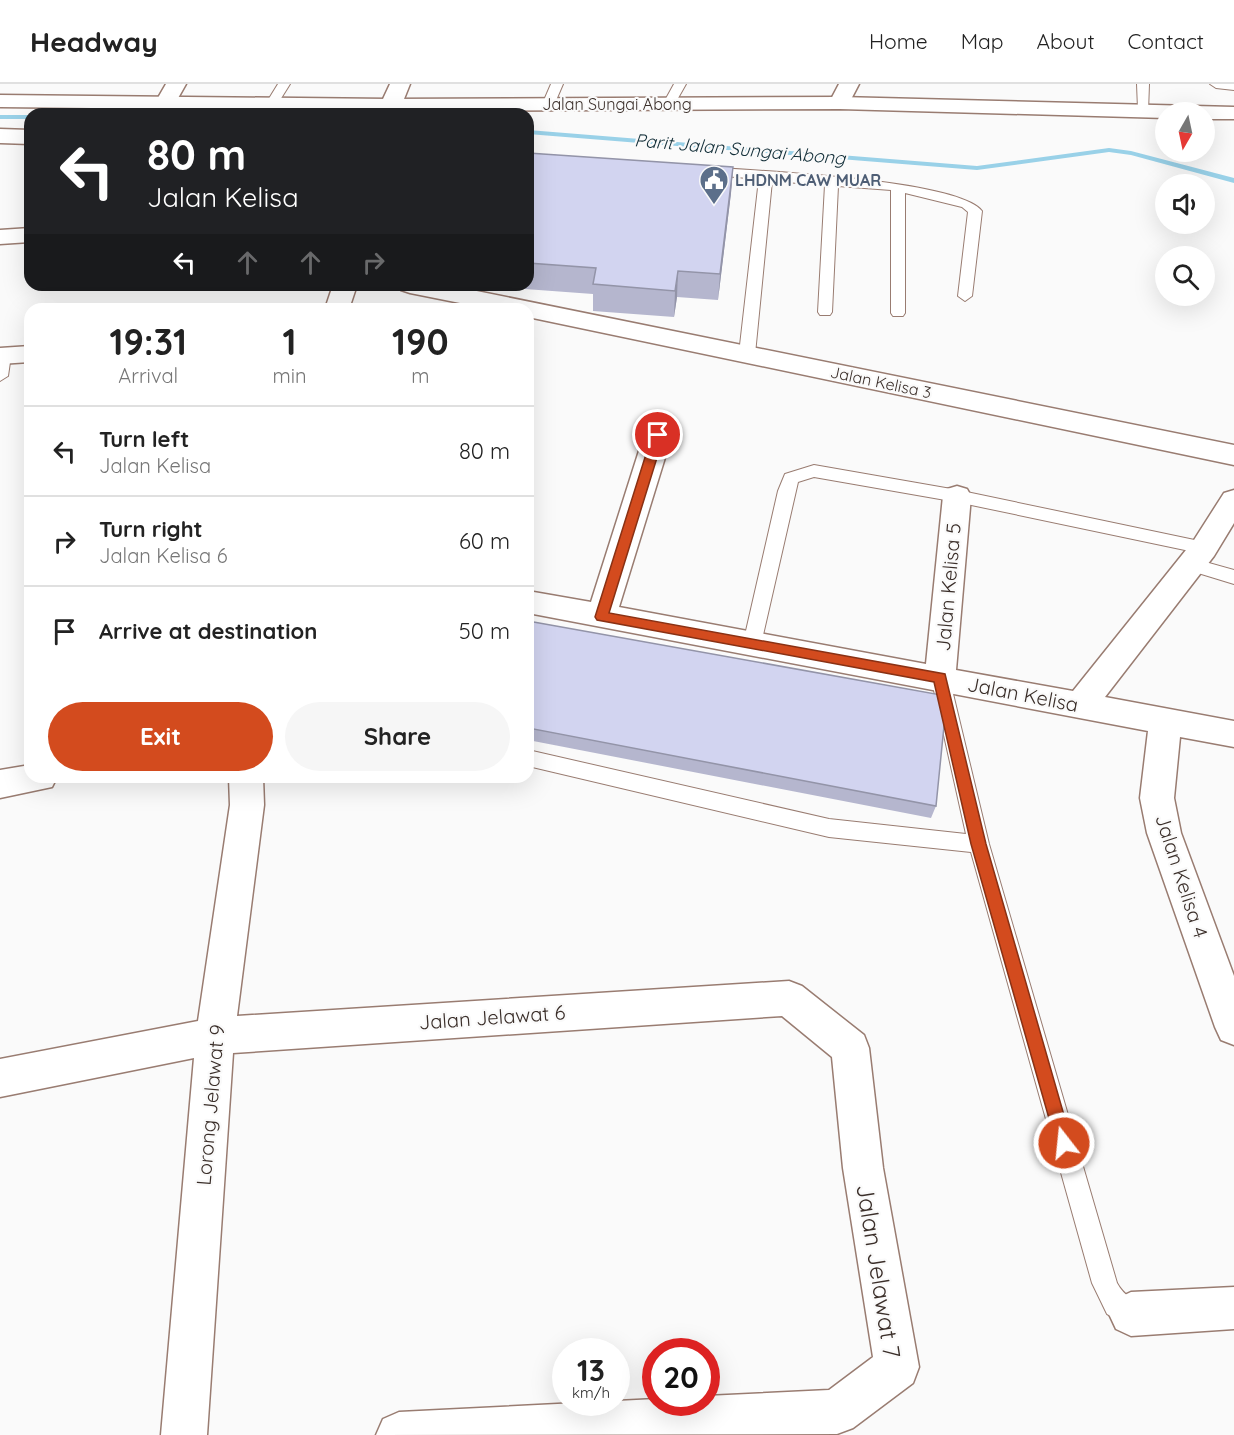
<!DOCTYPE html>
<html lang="en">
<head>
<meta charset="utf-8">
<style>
	:root { --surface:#fff; --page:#f6f6f6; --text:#222; --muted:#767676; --line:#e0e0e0; --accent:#d34b1e }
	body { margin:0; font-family:Quicksand,sans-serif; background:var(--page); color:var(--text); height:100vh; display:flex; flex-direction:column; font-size:22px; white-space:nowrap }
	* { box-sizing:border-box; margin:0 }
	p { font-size:20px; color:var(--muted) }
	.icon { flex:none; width:33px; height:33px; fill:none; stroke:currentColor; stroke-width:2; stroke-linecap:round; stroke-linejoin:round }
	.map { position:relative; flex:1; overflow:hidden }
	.details { position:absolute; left:24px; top:219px; width:510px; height:480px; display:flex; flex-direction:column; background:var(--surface); border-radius:18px; box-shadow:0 6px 24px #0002 }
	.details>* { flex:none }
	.hud { position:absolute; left:24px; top:24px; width:510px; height:183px; border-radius:18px; box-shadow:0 6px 24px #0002; background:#202124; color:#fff; overflow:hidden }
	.needle { width:39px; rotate:189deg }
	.buttons { position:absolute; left:1155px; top:18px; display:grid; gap:12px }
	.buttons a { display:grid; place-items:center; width:60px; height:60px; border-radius:50%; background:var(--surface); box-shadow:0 6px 24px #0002; font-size:30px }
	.speed { position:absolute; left:552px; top:1254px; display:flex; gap:12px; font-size:30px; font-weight:700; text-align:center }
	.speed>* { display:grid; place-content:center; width:78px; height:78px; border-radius:50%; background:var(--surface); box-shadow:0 6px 24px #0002; line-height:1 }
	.speed small { font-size:15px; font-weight:400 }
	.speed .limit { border:9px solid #d22; background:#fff; color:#111 }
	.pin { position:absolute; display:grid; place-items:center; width:51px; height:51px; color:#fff; margin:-26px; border:3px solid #fff; border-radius:50%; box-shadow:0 2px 6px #0007 }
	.me { position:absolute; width:66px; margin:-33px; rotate:344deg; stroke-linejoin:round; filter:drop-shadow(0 0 4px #0008) }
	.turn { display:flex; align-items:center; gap:21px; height:126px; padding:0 24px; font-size:27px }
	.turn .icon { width:78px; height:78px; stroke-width:2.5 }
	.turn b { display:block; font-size:42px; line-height:51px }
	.lanes { display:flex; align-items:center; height:57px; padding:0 24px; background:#0003; justify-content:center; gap:30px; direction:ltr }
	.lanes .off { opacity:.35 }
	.eta { display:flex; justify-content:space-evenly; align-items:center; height:102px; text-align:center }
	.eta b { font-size:36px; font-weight:800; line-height:42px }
	.primary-button { display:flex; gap:12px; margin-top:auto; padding:12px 24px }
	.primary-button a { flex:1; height:69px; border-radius:36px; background:var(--accent); color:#fff; font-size:24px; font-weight:800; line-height:69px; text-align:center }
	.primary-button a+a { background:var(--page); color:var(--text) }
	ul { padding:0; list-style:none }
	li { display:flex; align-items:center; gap:18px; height:90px; padding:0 24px; border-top:2px solid var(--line) }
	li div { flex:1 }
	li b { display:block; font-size:22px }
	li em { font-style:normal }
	header { display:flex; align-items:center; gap:36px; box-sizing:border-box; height:84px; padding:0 30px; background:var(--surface); border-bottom:2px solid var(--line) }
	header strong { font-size:28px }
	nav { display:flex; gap:33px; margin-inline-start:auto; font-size:21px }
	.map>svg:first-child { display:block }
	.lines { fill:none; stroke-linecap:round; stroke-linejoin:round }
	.stream { fill:#99d1e8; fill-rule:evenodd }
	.lane-casing { stroke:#997c71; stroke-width:2 }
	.street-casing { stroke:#997c71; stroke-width:3 }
	.secondary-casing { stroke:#997c71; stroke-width:3 }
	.lane { fill:#fff; fill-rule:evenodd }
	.street { fill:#fff; fill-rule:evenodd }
	.secondary { fill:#fff; fill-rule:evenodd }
	.wall { fill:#b5b6ce }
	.shaded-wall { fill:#9394a8 }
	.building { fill:#d2d4f0; stroke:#9394a8; stroke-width:1.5 }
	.route { fill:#d34b1e; stroke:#893114; stroke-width:1.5 }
	.labels { text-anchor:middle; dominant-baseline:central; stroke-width:4.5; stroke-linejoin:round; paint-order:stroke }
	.far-street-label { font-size:16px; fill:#3a2e29; stroke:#fafafa }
	.far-service-label { font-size:16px; font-weight:bold; fill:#4e5e75; stroke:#fafafa; text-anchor:start }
	.far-water-label { font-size:18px; font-style:italic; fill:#132f39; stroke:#fafafa }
	.street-label { font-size:20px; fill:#3a2e29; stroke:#fafafa }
	.near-street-label { font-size:24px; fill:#3a2e29; stroke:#fafafa }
</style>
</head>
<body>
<header>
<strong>Headway</strong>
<nav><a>Home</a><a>Map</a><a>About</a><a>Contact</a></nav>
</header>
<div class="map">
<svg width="1234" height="1351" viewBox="0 0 1234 1351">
	<rect width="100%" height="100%" fill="#fafafa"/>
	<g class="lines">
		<path class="stream" d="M0 31H30V35H0Z
			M528 46 977 82 1109 64 1131 67 1234 94V99L1131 71 1109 68 977 86 528 50Z"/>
		<g class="lane-casing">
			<path id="lane" d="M278 0H290L275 24H267L265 21Z
				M551 0H563L554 21 548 25 542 21Z
				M674 0H686L673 23H665L663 20Z
				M1137 0H1149L1148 28H1140L1138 25Z
				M1210 0H1234V6L1216 4Z
				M706 83C754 87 957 95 982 127L972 212 965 217 958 212 968 128 962 123 905 109V229L903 232H893L891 229V106L838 102 832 228 830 231H820L818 228 825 101 772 97 755 270 752 273H742L739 270 759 95 701 90 699 87Z
				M3 266 11 271 8 292 0 297V267Z
				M814 381 957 406 1204 458 1210 460 1213 464 1210 468 1204 470 957 418 814 393 798 398 761 560 758 565H746L743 560 778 407 785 390Z
				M1191 474 1234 486V500L1185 485 1182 480 1185 475Z
				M940 586 947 588 949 593 989 760 1117 1199C1124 1213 1138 1217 1144 1230L1140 1239 1131 1243 1107 1230 1092 1199 971 768 829 753 528 682V666L829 735 966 750 931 593 933 588Z"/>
		</g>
		<g class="street-casing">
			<path id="street" d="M166 0H186L173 23H159L155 19Z
				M390 0H410L398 30H376Z
				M839 0H859L847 23H833L829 19Z
				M0 45 30 46V60L0 59Z
				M30 144V158L0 160V146Z
				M333 201H357L349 225H325Z
				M398 201H447L1234 361V381L528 233V225H490L410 209 401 206Z
				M30 262V278L0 280V264Z
				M658 342 668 344 672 351 619 523 926 580 943 412 947 405 957 402 967 405 971 412 956 586 1073 607 1194 456 1224 409 1234 406V439L1214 472 1105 613 1234 637V663L1180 653 1174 714 1181 749 1234 892V961L1221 956 1215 943 1147 749 1140 714 1148 647 528 529V507L591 518 644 351 648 344Z
				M30 681V693H57L52 703 0 714V686Z
				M229 693H263L264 721 237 932 789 897 802 902 864 951 869 964 883 1084 919 1283 913 1299 853 1344 837 1350 376 1351 383 1335 399 1328 656 1315V1318H706V1312L829 1306 873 1273 843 1084 832 973 782 932 233 969 207 1351H161L194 974 0 1013V975L198 937 230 721Z
				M1234 1203V1245L1131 1252 1116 1245 1109 1230 1116 1215 1131 1208Z"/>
		</g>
		<g class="secondary-casing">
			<path id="secondary" d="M0 11 388 15 840 13 1234 23V35H1204V28H1166V34L840 25 388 27 0 23Z"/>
		</g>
		<use href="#lane" class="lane"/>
		<use href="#street" class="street"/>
		<use href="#secondary" class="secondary"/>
	</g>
	<path class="wall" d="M528 69 733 83 731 109 718 216 677 213 674 233 593 227V210L472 201H528Z
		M528 537 936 722 931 734 528 656Z"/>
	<path class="shaded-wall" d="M733 83 731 109 718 216 720 190Z
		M678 187 677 213 674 233 675 207Z"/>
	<path class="building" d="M528 69 733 83 720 190 678 187 675 207 593 200 596 184 528 179Z
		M528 537 947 612 936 722 528 644Z"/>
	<path class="route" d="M658 347 664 351 609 529 945 590 986 760 1072 1059 1070 1065 1064 1067 1058 1065 1056 1059 971 760 934 598 597 536 595 533 652 351Z"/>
	<defs>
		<g id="civic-pin" transform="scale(1.5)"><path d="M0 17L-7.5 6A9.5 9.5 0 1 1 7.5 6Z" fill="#5c6f8a" stroke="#fafafa"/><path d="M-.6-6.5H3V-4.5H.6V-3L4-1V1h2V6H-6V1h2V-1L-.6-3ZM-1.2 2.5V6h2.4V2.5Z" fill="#fff"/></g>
	</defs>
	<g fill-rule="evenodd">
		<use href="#civic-pin" x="714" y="96"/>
	</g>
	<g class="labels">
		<g class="far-street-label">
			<text x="617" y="20">Jalan Sungai Abong</text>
			<text transform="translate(881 298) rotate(12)">Jalan Kelisa 3</text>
		</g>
		<g class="far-service-label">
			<text x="735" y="96">LHDNM CAW MUAR</text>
		</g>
		<g class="far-water-label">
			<text transform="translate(740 65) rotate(5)">Parit Jalan Sungai Abong</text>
		</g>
		<g class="street-label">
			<text transform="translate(948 503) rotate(-85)">Jalan Kelisa 5</text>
			<text transform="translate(1023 610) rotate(11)">Jalan Kelisa</text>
			<text transform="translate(1182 792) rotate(72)">Jalan Kelisa 4</text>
			<text transform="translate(492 933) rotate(-4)">Jalan Jelawat 6</text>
			<text transform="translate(210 1021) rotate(-85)">Lorong Jelawat 9</text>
		</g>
		<g class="near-street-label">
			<text transform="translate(879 1187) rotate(81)">Jalan Jelawat 7</text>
		</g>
	</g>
</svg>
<div class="buttons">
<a><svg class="needle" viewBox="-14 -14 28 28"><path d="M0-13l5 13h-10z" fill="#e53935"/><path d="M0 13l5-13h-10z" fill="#767676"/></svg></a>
<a><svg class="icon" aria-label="sound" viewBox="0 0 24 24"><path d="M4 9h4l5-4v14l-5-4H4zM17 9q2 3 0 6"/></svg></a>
<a><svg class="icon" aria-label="search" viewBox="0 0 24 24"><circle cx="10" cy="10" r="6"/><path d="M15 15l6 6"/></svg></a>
</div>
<div class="speed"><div>13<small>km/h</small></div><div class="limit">20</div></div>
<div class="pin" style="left:658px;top:351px;background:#d93025"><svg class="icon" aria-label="arrive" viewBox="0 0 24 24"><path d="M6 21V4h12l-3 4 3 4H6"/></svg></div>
<svg class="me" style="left:1064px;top:1059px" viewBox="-20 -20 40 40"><circle r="17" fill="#d34b1e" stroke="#fff" stroke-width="3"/><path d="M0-11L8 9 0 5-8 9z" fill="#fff"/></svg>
<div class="hud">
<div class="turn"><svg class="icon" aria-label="left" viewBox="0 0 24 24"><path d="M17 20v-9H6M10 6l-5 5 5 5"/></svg><div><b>80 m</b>Jalan Kelisa</div></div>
<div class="lanes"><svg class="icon" aria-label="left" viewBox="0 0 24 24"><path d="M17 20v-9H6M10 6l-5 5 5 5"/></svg><svg class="icon off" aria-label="ahead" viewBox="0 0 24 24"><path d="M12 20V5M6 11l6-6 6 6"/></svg><svg class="icon off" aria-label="ahead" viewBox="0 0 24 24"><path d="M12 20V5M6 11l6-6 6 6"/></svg><svg class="icon off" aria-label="right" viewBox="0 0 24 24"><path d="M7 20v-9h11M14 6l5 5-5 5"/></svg></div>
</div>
<section class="details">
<div class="eta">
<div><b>19:31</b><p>Arrival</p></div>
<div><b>1</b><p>min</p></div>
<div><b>190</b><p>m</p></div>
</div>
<ul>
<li><svg class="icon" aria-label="left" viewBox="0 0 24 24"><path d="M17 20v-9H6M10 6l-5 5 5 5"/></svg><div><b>Turn left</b><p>Jalan Kelisa</p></div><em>80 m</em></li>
<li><svg class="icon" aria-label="right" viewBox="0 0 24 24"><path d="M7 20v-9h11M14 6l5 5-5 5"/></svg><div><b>Turn right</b><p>Jalan Kelisa 6</p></div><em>60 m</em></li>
<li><svg class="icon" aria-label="arrive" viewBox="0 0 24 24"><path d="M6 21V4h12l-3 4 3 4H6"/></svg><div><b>Arrive at destination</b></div><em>50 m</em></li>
</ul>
<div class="primary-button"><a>Exit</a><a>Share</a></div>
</section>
</div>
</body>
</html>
